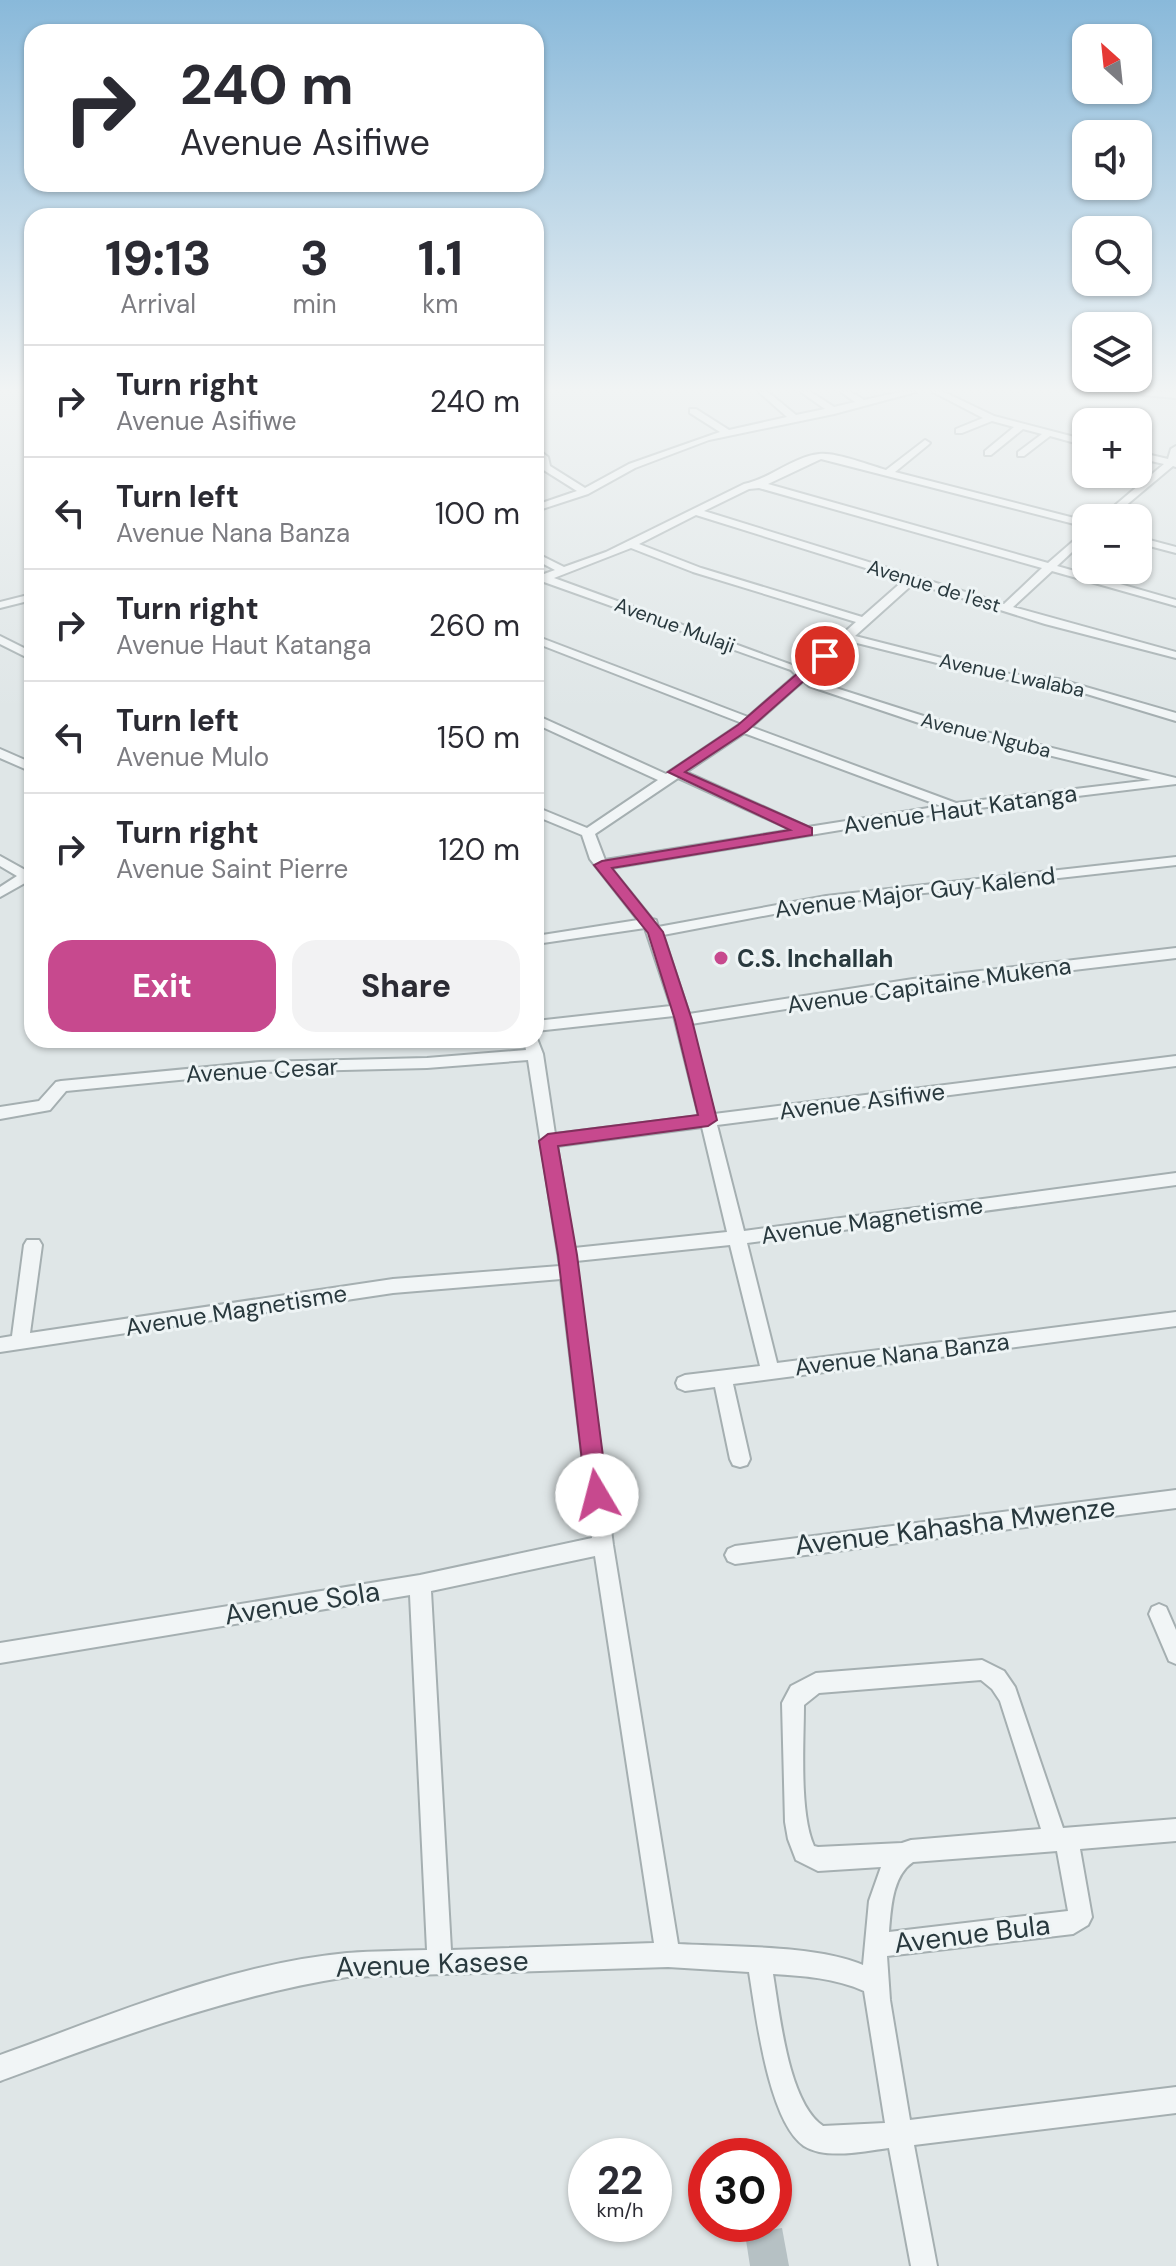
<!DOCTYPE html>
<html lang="en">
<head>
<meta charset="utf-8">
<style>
	:root { --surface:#fff; --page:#f2f2f3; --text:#2b2b33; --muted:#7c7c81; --line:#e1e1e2; --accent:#c7498e }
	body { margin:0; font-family:"DM Sans",sans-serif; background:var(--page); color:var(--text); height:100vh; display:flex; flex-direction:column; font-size:30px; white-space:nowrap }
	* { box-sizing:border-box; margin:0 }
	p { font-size:26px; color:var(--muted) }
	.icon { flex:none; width:44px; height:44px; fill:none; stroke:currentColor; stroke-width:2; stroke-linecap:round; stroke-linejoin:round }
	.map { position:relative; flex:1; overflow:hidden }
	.details { position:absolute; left:24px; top:208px; width:520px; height:840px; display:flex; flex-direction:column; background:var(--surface); border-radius:24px; box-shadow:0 2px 6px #0004 }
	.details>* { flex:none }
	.guide { position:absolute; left:24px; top:24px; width:520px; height:168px; border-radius:24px; box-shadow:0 2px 6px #0004; background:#fff; color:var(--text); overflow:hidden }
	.needle { width:52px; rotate:333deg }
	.buttons { position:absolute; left:1072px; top:24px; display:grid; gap:16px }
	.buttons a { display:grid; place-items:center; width:80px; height:80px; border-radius:16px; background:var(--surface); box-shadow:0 2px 6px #0004; font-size:40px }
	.speed { position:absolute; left:568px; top:2138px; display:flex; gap:16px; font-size:40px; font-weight:700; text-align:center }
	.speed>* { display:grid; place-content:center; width:104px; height:104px; border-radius:50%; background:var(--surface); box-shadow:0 2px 6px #0004; line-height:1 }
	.speed small { font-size:20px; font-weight:400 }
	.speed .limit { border:12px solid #d22; background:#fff; color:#111 }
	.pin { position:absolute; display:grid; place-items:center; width:68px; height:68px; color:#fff; margin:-34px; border:4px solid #fff; border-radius:50%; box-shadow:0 2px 8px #0007 }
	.me { position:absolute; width:88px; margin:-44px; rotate:352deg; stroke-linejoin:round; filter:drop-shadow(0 0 6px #0008) }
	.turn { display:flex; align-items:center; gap:28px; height:168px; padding:0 24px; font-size:36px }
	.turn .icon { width:104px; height:104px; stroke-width:2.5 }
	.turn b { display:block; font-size:56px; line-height:68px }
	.eta { display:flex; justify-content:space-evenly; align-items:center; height:136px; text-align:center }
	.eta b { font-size:48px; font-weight:700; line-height:56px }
	.cta { display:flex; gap:16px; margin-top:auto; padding:16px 24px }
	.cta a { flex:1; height:92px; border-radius:24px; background:var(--accent); color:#fff; font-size:32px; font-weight:700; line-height:92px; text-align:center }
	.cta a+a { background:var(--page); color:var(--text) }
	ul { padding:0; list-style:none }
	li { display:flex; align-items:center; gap:24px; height:112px; padding:0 24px; border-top:2px solid var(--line) }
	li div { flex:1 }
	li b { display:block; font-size:30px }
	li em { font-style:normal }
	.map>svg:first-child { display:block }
	.building { fill:#b6c1c4 }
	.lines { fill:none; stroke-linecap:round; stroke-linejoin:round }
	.minor-casing { stroke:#a5afb1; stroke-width:4 }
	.minor { fill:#f1f5f6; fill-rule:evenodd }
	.route { fill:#c7498e; stroke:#812f5c; stroke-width:2 }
	.poi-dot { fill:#c7498e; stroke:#eef4f5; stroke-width:3 }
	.labels { text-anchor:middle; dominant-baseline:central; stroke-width:6; stroke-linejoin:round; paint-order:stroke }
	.far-street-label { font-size:20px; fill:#29393e; stroke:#eef4f5 }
	.street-label { font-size:24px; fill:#29393e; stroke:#eef4f5 }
	.poi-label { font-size:24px; font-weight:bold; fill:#29393e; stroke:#eef4f5; text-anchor:start }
	.near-street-label { font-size:28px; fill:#29393e; stroke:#eef4f5 }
</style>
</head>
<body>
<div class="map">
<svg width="1176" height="2266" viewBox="0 0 1176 2266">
	<rect width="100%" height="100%" fill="#dfe6e7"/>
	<path class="building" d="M782 2228 789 2266H750L745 2234Z"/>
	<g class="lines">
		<g class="minor-casing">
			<path id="minor" d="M759 392H768L796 415 825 409 801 392H811L834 407 855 402 841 392H851L864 400 900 392H916L834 414 709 440 635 468 588 494 536 511V505L577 491 542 469 540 460 536 456V448L548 457 550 466 585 488 629 464 720 432 690 413V409H696L729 430 787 417Z
				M933 392H944L994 416 1086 440V446L1050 436 1024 456H1018V452L1042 434 1023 429 991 455H985V451L1014 427 992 421 962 433H956V429L983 418Z
				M1139 392H1176V398L1143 395Z
				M925 440 930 443 928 445 895 472 1086 521V527L821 459 768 484 1048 563 1086 530V539L1057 566 1176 600V606L1052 571 1013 607 1176 652V658L1045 624 914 583 855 636 1001 673 1058 679 1176 713V721L1057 685 1001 679 849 641 810 675 817 682 936 720 1176 778V784L955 811 611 868 652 919 656 920 658 927 826 896 1176 857V865L826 904 663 935 689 1014 913 979 1176 948V958L913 989 691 1024 714 1114 1176 1056V1066L717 1125 744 1231 1176 1173V1185L747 1243 777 1363 1176 1312V1326L733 1384 750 1459 747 1465 740 1467 733 1465 730 1459 715 1387 685 1391 678 1388 676 1383 678 1378 685 1375 760 1366 730 1245 576 1261 613 1545 678 1944C730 1947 818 1945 863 1965L869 1901 881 1867 818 1871 796 1860 788 1839 785 1822 782 1703 791 1686 816 1673 982 1660 1004 1671 1015 1687 1063 1828 1176 1819V1841L1080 1849 1092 1917 1088 1925 1073 1934 887 1956 890 2000 910 2120 1176 2087V2113L914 2145 937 2266H911L889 2148C865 2151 826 2160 804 2146 768 2121 756 2014 749 1972L668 1967 347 1977C226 1996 114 2039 0 2081V2055C112 2015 228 1964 347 1953 374 1951 401 1951 427 1950L410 1595 0 1663V1643L420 1575 592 1538 561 1279 393 1293 0 1352V1338L12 1336 24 1245 27 1240H39L42 1245 30 1333 393 1279 560 1266 528 1060 427 1068 260 1072 66 1091 50 1110 0 1119V1107L39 1101 56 1082 61 1081 260 1062 427 1058 526 1050 524 1040H536V1036L543 1054 555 1134 699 1116 674 1016 536 1031V1021L671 1006 645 928 536 944V936L638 920 590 859 582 835 536 816V807L587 828 658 780 536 724V715L666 774 742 723 536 643V636L748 717 796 675 791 670 544 582 536 584V577L555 570 536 560V553L564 567 606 552 744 484C770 479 792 457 819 454 835 452 869 465 886 470ZM759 488 1042 568 1004 604 704 511 749 489ZM696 515 904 580 862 617 701 568 639 544ZM631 548 693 572 856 622 803 669 554 578ZM803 681 809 686 928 726 1151 780 956 803 751 727ZM744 733 941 806 808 827 686 772ZM678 778 792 830 605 860 595 834ZM702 1127 727 1232 574 1248 557 1146ZM595 1556 654 1943 451 1950 431 1591ZM981 1680 992 1689 1000 1701 1041 1829 911 1840 902 1843 818 1847 814 1846C799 1813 804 1742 804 1705L819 1693ZM1057 1851 1068 1911 889 1932C891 1909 892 1876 913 1862ZM773 1974C805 1976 835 1978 864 1991L885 2123 823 2126C788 2102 780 2015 773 1974Z
				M1176 446V467L1173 466 1111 518H1100L1164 464 1138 458V452L1168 459 1171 449Z
				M1138 537 1176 547V553L1138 543Z
				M32 594V600L0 608V602Z
				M0 636 32 652V660L0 644Z
				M0 749 32 763V772L0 758Z
				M0 856 27 871 32 869V879L0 897V887L17 876 0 866Z
				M1176 1490V1508L735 1564 728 1561 725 1555 728 1549 735 1546Z
				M1159 1604 1166 1607 1176 1630V1664L1169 1661 1149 1614 1152 1607Z"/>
		</g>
		<use href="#minor" class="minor"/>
	</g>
	<linearGradient id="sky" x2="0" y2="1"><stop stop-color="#89b9da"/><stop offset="0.55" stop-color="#f1f4f4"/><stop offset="1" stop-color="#f1f4f4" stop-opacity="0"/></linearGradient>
	<rect width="1176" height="709" fill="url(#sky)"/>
	<path class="route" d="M821 653 832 656 747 731 685 772 812 828V835L612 868 663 932 692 1020 717 1120 708 1126 558 1146 577 1255 608 1495 605 1501 597 1504 589 1501 586 1495 558 1255 539 1141 548 1134 698 1115 675 1020 648 933 594 865 602 861 790 830 668 772 738 725Z"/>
	<circle class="poi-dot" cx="721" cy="958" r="8"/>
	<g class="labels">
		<g class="far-street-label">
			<text transform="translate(934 586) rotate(17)">Avenue de l'est</text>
			<text transform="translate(675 625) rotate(20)">Avenue Mulaji</text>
			<text transform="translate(1012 675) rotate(12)">Avenue Lwalaba</text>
			<text transform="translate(986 735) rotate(14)">Avenue Nguba</text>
		</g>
		<g class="street-label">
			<text transform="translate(960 809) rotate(-8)">Avenue Haut Katanga</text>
			<text transform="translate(915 892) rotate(-7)">Avenue Major Guy Kalend</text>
			<text transform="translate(929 985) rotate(-8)">Avenue Capitaine Mukena</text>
			<text transform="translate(262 1070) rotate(-3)">Avenue Cesar</text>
			<text transform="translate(862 1101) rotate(-7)">Avenue Asifiwe</text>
			<text transform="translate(872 1220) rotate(-8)">Avenue Magnetisme</text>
			<text transform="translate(236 1310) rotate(-9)">Avenue Magnetisme</text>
			<text transform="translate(902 1354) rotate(-7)">Avenue Nana Banza</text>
		</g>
		<g class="poi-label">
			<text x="737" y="958">C.S. Inchallah</text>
		</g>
		<g class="near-street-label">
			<text transform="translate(955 1526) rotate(-7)">Avenue Kahasha Mwenze</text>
			<text transform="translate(302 1603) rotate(-9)">Avenue Sola</text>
			<text transform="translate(972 1934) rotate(-7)">Avenue Bula</text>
			<text transform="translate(432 1964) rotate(-2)">Avenue Kasese</text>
		</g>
	</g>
</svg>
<div class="buttons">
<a><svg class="needle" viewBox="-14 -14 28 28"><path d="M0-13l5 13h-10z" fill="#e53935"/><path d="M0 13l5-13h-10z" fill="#7c7c81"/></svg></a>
<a><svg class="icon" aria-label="sound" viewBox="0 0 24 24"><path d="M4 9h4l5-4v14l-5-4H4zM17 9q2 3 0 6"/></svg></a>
<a><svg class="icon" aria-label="search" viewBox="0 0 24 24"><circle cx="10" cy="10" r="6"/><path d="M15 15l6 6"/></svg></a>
<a><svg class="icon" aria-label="layers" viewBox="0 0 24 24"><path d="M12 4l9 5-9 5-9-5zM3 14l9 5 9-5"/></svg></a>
<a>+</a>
<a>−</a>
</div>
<div class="speed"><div>22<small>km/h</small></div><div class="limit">30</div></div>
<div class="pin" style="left:825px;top:656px;background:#d93025"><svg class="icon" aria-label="arrive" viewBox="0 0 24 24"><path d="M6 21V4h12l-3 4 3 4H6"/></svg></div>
<svg class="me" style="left:597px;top:1495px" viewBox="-20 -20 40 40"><circle r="19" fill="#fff"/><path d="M0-13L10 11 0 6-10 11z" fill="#c7498e"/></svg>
<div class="guide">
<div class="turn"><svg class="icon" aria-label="right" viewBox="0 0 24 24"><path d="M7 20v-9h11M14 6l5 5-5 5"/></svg><div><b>240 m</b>Avenue Asifiwe</div></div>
</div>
<section class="details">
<div class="eta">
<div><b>19:13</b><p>Arrival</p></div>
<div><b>3</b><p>min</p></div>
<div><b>1.1</b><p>km</p></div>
</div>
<ul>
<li><svg class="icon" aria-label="right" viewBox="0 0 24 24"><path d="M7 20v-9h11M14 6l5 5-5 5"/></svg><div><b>Turn right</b><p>Avenue Asifiwe</p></div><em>240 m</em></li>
<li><svg class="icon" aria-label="left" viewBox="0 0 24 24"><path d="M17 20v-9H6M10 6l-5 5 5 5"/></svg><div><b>Turn left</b><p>Avenue Nana Banza</p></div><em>100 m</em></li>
<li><svg class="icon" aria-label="right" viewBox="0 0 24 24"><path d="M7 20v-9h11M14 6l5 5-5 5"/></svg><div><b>Turn right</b><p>Avenue Haut Katanga</p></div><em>260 m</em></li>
<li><svg class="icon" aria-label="left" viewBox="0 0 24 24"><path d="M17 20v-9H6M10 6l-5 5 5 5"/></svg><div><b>Turn left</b><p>Avenue Mulo</p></div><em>150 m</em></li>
<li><svg class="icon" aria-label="right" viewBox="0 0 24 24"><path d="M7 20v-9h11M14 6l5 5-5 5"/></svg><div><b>Turn right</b><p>Avenue Saint Pierre</p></div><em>120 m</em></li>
</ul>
<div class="cta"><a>Exit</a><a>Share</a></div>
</section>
</div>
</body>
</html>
